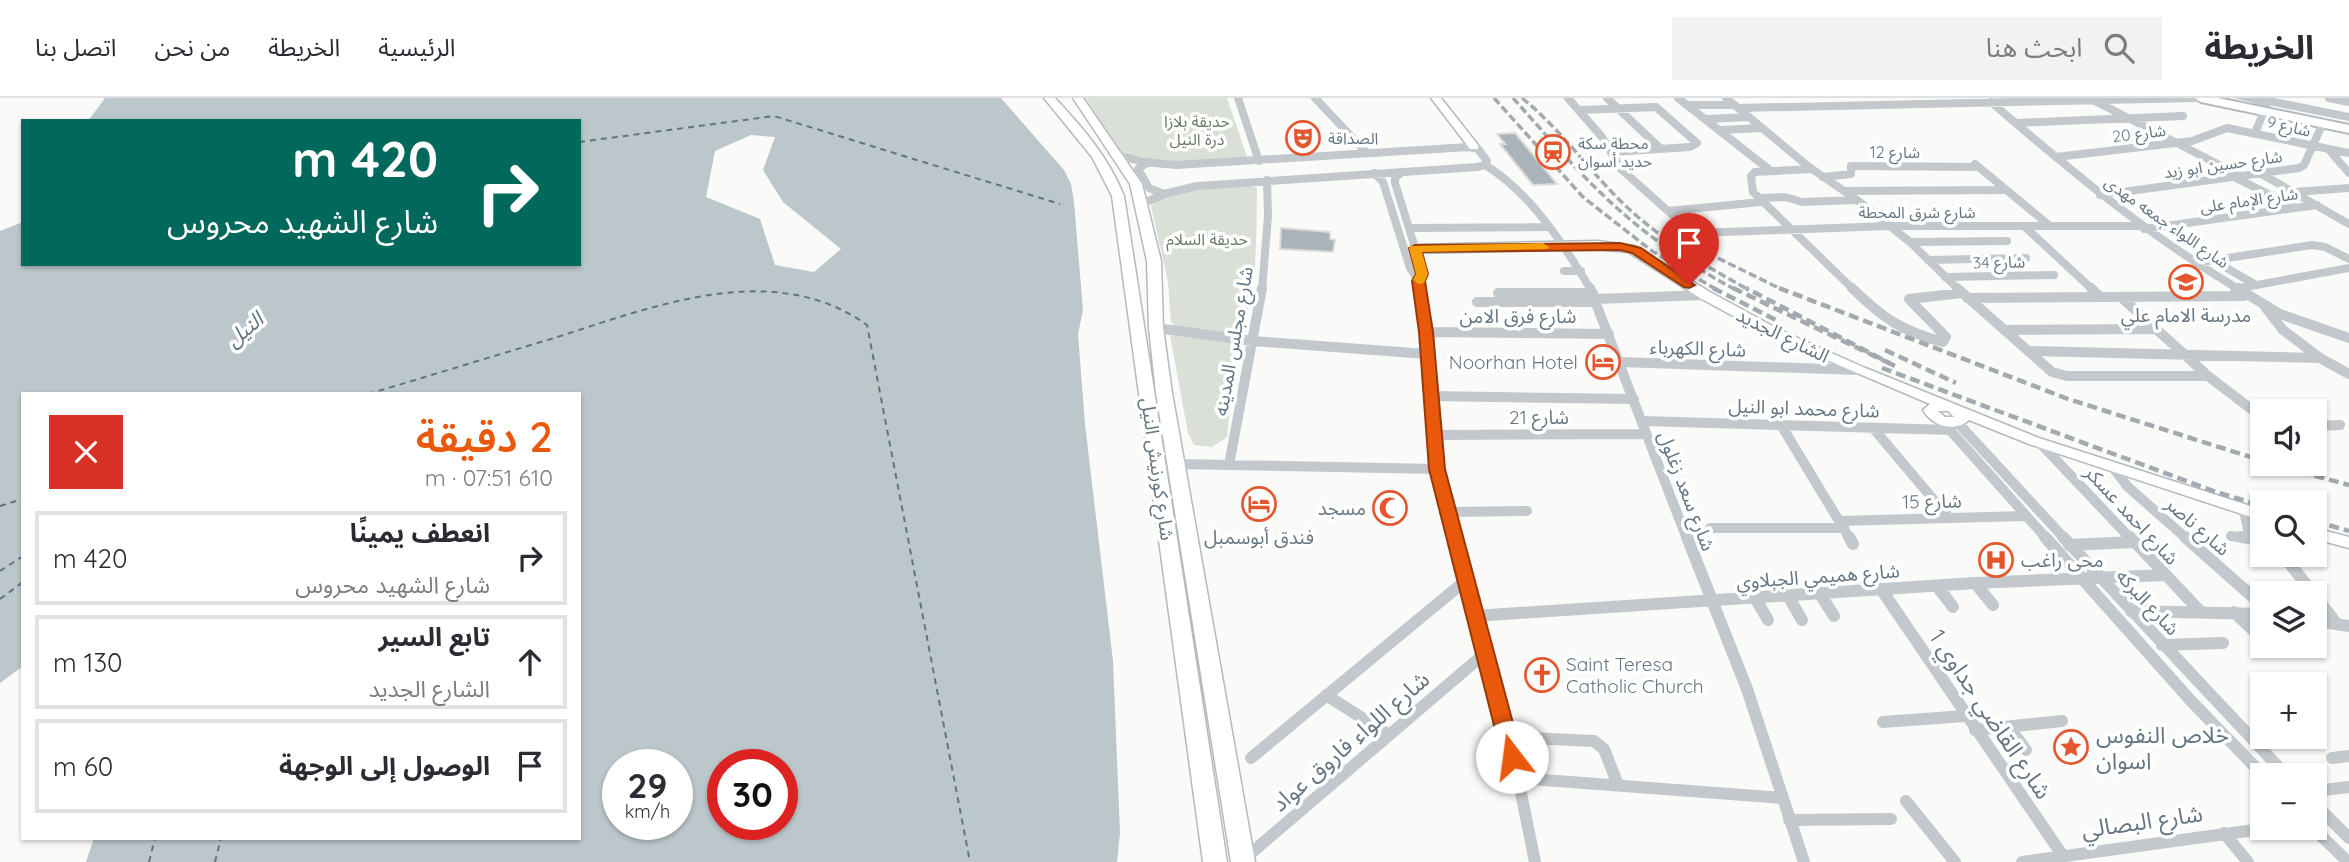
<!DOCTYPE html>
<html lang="ar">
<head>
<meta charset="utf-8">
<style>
	:root { --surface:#fff; --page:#f2f2f3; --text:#2b2b33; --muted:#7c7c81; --line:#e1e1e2; --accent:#ea580c }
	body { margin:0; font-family:Quicksand,"Noto Sans Arabic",sans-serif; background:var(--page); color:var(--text); direction:rtl; height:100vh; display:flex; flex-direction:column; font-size:26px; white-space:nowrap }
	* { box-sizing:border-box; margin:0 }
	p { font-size:23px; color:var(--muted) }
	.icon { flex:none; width:38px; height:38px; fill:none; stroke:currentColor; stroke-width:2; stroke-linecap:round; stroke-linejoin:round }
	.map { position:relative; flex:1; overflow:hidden; direction:ltr }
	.details { position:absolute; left:21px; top:294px; width:560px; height:448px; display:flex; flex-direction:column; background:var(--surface); border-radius:0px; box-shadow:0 2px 5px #0004; direction:rtl }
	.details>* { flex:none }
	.top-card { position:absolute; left:21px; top:21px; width:560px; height:147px; border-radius:0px; box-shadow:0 2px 5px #0004; direction:rtl; background:#00695c; color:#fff; overflow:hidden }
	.tools { position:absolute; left:2250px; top:301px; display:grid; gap:14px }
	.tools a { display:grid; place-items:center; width:77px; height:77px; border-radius:0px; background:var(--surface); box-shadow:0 2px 5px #0004; font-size:35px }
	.speed { position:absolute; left:602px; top:651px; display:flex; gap:14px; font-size:35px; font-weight:700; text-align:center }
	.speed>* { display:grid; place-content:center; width:91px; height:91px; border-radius:50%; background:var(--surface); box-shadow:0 2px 5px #0004; line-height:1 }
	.speed small { font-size:18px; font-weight:400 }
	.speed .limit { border:10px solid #d22; background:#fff; color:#111 }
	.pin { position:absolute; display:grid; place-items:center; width:60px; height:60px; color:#fff; margin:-72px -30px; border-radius:50% 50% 50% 0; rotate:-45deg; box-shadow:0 0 7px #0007 }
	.pin .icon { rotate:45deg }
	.me { position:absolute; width:77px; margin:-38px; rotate:345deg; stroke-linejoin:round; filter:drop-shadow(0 0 5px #0008) }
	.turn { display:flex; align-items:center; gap:24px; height:147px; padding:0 28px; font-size:32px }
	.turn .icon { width:91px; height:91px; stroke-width:2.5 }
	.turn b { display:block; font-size:49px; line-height:60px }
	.round { display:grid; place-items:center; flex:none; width:74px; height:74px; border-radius:0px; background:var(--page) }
	.head { display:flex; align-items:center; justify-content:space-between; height:119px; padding:0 28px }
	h1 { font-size:42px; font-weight:600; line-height:52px; color:var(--accent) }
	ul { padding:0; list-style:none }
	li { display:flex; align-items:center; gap:21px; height:94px; margin:0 14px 10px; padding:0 14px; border:4px solid var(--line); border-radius:0px }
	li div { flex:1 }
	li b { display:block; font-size:26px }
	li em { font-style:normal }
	header { display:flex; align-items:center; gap:42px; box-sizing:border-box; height:98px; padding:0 35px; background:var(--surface); border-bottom:2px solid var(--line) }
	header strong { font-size:33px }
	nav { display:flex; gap:38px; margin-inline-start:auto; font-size:24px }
	.search { width:490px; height:63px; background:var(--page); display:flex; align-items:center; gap:18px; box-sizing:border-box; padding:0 24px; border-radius:0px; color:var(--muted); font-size:26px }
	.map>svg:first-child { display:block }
	.green { fill:#dadfd7 }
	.water { fill:#bbc7cb; fill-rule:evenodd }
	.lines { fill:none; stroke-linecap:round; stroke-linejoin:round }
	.canal { fill:#bbc7cb; fill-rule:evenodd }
	.ferry { stroke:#60757c; stroke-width:2; stroke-dasharray:6 5; stroke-linecap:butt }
	.building { fill:#aab3b9; stroke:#dcdcda; stroke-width:2 }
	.secondary-casing { stroke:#b3babf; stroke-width:3 }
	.primary-casing { stroke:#b5babe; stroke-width:3 }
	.highway-casing { stroke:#b4b9bd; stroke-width:4 }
	.street-far2 { stroke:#c3c8cc; stroke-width:8 }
	.street-far1 { stroke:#c3c8cc; stroke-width:10 }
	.street { stroke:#c3c8cc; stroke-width:12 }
	.secondary { fill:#fff; fill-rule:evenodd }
	.primary { fill:#fff; fill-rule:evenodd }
	.highway { fill:#fff; fill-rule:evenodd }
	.rail-far1 { stroke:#a2aab0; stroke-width:3.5; stroke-dasharray:8 3.5; stroke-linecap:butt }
	.rail { stroke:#a2aab0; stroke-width:4.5; stroke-dasharray:10 5; stroke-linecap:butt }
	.route { fill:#ea580c; stroke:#983908; stroke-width:2 }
	.slow { fill:#f59e0b }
	.labels { text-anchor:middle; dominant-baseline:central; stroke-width:7; stroke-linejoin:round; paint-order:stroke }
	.far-park-label { font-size:16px; fill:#687a64; stroke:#fff }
	.far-street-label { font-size:16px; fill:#657683; stroke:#fff }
	.far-poi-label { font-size:16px; fill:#657683; stroke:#fff; text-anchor:start }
	.poi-label { font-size:19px; fill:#657683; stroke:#fff }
	.street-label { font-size:19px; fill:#657683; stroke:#fff }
	.water-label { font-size:21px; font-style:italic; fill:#60757c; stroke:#fff }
	.near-street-label { font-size:23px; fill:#657683; stroke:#fff }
	.near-poi-label { font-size:23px; fill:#657683; stroke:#fff; text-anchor:start }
</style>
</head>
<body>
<header>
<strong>الخريطة</strong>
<div class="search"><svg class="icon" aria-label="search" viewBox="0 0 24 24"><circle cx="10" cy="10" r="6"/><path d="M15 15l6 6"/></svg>ابحث هنا</div>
<nav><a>الرئيسية</a><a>الخريطة</a><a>من نحن</a><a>اتصل بنا</a></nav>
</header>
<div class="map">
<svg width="2349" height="764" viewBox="0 0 2349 764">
	<rect width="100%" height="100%" fill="#fafaf8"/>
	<path class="green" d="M1086 0H1227L1247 59C1204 63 1160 70 1119 54Z
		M1251 88 1257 90C1256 138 1258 188 1242 234L1235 238 1175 228 1171 224 1168 184 1151 108C1174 85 1221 90 1251 88Z
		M1170 237 1235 245 1226 292 1231 299 1227 339 1212 349 1194 347 1188 335Z"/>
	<path class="water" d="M105 0H1001L1064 72 1071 86 1074 104 1083 212 1078 236 1085 326 1113 563 1120 735 1117 764H86L94 740H579V296H23V568L0 585V133L23 124V166H579V23H88ZM751 37 775 39 763 72 783 104 841 151 814 174 775 167 760 121 706 99 715 53ZM618 667H677V726H618ZM723 667H782V726H723Z"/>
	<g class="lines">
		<path class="canal" d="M2234 0H2252L2273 6 2269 9Z"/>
		<path class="ferry" d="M579 44 774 18 1060 106
			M368 296C429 278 490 259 551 241 650 210 772 159 867 227L970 764
			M0 408 23 401
			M0 473 23 458
			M0 501 23 484
			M149 764 155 740
			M215 764 221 740"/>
	</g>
	<path class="building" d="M1515 35 1557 86 1533 87 1500 46H1505L1497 36Z
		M1281 130 1330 134V141L1335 142 1333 154 1280 151Z"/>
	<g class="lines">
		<g class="secondary-casing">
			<path id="secondary" d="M1431 0H1441L1478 47V51H1470Z
				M1598 143 1635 148 1710 194 1778 231 1863 269 2039 340 2263 412V423L2029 346 1969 322C1954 335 1932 328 1923 312L1930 306 1768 237 1700 200 1628 154 1598 151 1415 155 1409 151 1415 147ZM1938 313H1948L1954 319H1945Z
				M2315 430 2349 439V450L2315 441Z"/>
		</g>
		<g class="primary-casing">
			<path id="primary" d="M1044 0H1055C1083 30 1109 60 1124 98L1227 764H1203L1112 98 1092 59Z
				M1073 0H1083L1142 86 1161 163 1163 230 1172 295 1255 764H1231L1156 295 1149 230 1147 163 1130 86Z"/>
		</g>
		<g class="highway-casing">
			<path id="highway" d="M2195 0H2218L2349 27V35L2201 4Z"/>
		</g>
		<path class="street-far2" d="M1238 0 1259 63
			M1315 0 1367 55
			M1568 0 1602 39 1621 71 1668 113 1761 104
			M1607 0 1661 51
			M1678 0 1771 73
			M1726 0 1809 69 1857 102 1910 144 1959 192
			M2254 0 2349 19
			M2329 0 2349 4
			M2095 3 2239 77
			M1991 4C2071 73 2149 138 2240 192
			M1689 7H1734
			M1738 10 2199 0
			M1581 12 1656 9 1697 45 1690 49 1612 54
			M1707 21 1749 19
			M2016 25 2183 18
			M1721 32 1762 30
			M2255 35 2264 13
			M2329 52 2349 75
			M1117 57 1143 64 1176 67 1469 49 1478 51 1487 63 1485 67 1477 69 1197 88 1164 96 1140 107
			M2056 59 2192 43 2227 30 2349 55
			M1148 64 1138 71 1149 90 1164 96
			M1975 66 2050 128
			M1485 67C1530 94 1565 148 1591 192
			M1812 71 1755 74 1751 78 1753 94 1854 192
			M1402 74 1395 80V85L1422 172 1418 183 1419 192
			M2258 74 2349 126
			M1374 75 1383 84 1410 170 1418 183
			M2232 78 2294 109
			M1823 79 1851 76V68L1978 69
			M1844 93 2005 92
			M2294 94 2349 90
			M2100 97 2299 70 2304 67 2323 25
			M1758 100 1785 99 1802 104 1856 102
			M1668 113 1694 135 1890 128H2140
			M2024 128 2093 192
			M1409 130 1546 129
			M2144 131 2317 107
			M1910 144 2007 143
			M1928 162 2026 160
			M2213 162 2256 187
			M2195 165 2312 147 2325 149 2349 161
			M1564 173H1581
			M1945 179 2054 177
			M2235 191 2349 170
			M1262 192 1268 118 1267 82"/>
		<path class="street-far1" d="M1419 190 1426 234 1437 371 1455 441
			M1590 190 1687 441
			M1852 190C1883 220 1901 233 1943 244L1946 239 1909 201 1962 195
			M1957 190 2052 274 2067 278H2208
			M2091 190 2100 199
			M2237 190 2280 216 2349 240
			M2235 191 2239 190
			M1498 195H1593
			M2121 199 2208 278 2263 320
			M1967 200 2244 198
			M1596 201 1705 197
			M1477 204H1597
			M1156 230 1253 243 1427 256
			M2004 232 2155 231
			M1426 234 1609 236
			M2028 253 2320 260 2283 232 2265 209
			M2320 260 2349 276
			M1620 264 1858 272
			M1429 298 1634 301
			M1941 322 2047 441
			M1642 323 1951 332
			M1957 324 2065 441
			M1781 327 1850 441
			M2315 328 2340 327
			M1873 330 1949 420
			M1433 337 1646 336
			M2040 345 2131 441
			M1177 366 1437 371
			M1229 367 1262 190
			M2114 371 2127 388 2187 441
			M2244 413 2249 436 2259 441
			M1448 414 1527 413
			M1839 423 2025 418
			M1710 430H1844
			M2231 438 2255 441"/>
		<path class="street" d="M1455 439 1518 680 1535 764
			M1687 439 1747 591 1804 764
			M1849 439 1853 446
			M2045 439 2192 604 2263 677
			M2063 439 2286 677
			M2130 439 2200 513
			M2185 439 2263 508
			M2241 439 2255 441
			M2255 439 2263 443
			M2069 447 2134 444
			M2283 457 2313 495
			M1975 485 1993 507
			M1937 488 1953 509
			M1881 491 2067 764
			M1820 496 1834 518
			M1788 498 1802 522
			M2315 498 2337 526
			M1755 500 1768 522
			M2131 513 2263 516
			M2234 514 2258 537
			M1474 518 1975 485 2165 477
			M2315 523 2349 528
			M2162 547 2223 545
			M1326 597 1389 637
			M1883 624 1965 618
			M2009 629 2026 652
			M1975 632 2062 623
			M1506 639 1594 643 1604 651 1618 687
			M1251 660 1465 483
			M2332 660 2349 658
			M1518 680 1782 700
			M2315 693 2349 689
			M1906 703 1955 764
			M2315 706 2349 740
			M1789 722 1891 721
			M2313 730 2348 764
			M2224 735 2248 764
			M1243 762 1484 556
			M2022 764 2269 730"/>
		<use href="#secondary" class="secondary"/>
		<use href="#primary" class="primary"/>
		<use href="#highway" class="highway"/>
		<path class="rail-far1" d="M1494 0 1583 99 1652 153 1717 192
			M1513 0C1549 40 1584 82 1625 117 1658 146 1697 171 1736 192
			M1522 0C1563 33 1591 76 1629 111 1665 144 1707 169 1749 192
			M1687 145 1783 192"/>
		<path class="rail" d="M1713 190 1780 224
			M1733 190 1895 268 1746 190
			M1779 190 2068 301 2263 363
			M1885 252 1956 285
			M1882 270 2216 394 2263 408
			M2271 366 2349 387
			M2315 423 2349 433"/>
	</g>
	<path class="route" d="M1620 145 1641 150 1695 187 1689 190 1684 189 1632 155 1620 152 1422 154 1428 176 1425 183 1433 234 1445 371 1522 659 1519 665 1512 667 1505 665 1502 659 1429 371 1419 234 1412 183 1416 176 1409 150 1415 147Z"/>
	<path class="slow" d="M1543 145 1549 149 1547 151 1422 154 1428 176 1424 185 1419 186 1413 182 1416 176 1409 150 1410 148Z"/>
	<defs>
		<g id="theatre-ring" transform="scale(1.75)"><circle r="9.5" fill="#fff" stroke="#e4572e" stroke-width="1.5"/><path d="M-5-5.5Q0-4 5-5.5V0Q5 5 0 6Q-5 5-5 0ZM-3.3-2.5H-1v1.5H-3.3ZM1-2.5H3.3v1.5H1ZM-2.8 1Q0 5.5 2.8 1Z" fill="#e4572e"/></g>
		<g id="station-ring" transform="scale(1.75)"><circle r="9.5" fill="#fff" stroke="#e4572e" stroke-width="1.5"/><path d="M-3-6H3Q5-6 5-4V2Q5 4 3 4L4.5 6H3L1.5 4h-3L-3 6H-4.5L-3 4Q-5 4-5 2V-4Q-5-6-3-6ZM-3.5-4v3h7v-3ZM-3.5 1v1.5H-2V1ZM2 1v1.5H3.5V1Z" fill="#e4572e"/></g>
		<g id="school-ring" transform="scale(1.75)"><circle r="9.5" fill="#fff" stroke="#e4572e" stroke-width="1.5"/><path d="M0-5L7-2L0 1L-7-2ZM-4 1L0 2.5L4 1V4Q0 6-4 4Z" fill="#e4572e"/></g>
		<g id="hotel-ring" transform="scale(1.75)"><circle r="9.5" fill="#fff" stroke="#e4572e" stroke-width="1.5"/><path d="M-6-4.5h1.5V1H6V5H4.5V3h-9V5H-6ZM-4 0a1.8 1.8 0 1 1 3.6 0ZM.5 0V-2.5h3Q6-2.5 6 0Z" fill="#e4572e"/></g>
		<g id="mosque-ring" transform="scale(1.75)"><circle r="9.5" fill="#fff" stroke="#e4572e" stroke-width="1.5"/><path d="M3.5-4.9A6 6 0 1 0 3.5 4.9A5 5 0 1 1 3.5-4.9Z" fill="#e4572e"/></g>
		<g id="hospital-ring" transform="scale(1.75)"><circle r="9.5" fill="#fff" stroke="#e4572e" stroke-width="1.5"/><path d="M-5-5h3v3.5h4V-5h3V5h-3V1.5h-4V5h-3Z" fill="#e4572e"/></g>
		<g id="church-ring" transform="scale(1.75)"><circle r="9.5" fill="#fff" stroke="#e4572e" stroke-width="1.5"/><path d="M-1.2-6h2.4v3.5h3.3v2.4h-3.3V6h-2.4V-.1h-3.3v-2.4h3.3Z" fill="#e4572e"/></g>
		<g id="sight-ring" transform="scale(1.75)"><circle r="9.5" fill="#fff" stroke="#e4572e" stroke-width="1.5"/><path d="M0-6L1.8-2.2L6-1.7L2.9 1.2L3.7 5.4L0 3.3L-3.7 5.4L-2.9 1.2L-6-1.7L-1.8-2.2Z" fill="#e4572e"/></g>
	</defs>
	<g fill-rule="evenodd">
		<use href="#theatre-ring" x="1303" y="40"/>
		<use href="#station-ring" x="1553" y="54"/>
		<use href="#school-ring" x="2186" y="184"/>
		<use href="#hotel-ring" x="1603" y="264"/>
		<use href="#hotel-ring" x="1259" y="406"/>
		<use href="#mosque-ring" x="1390" y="410"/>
		<use href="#hospital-ring" x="1996" y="462"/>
		<use href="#church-ring" x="1542" y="577"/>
		<use href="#sight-ring" x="2071" y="649"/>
	</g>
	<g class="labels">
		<g class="far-park-label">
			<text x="1197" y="23">حديقة بلازا<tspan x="1197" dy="18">درة النيل</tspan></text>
			<text x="1207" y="141">حديقة السلام</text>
		</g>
		<g class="far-street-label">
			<text transform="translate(2289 28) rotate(13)">شارع 9</text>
			<text transform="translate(2139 35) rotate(-7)">شارع 20</text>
			<text x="1895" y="54">شارع 12</text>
			<text transform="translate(2223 66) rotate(-8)">شارع حسين ابو زيد</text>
			<text transform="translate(2249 102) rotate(-8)">شارع الإمام على</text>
			<text x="1917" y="114">شارع شرق المحطة</text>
			<text transform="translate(2167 124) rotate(35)">شارع اللواء جمعه مهدى</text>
			<text transform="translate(1999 164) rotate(-1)">شارع 34</text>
		</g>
		<g class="far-poi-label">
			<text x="1328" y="40">الصداقة</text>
			<text x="1578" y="45">محطة سكة<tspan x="1578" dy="18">حديد أسوان</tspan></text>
		</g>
		<g class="poi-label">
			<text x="2186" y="217">مدرسة الامام علي</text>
			<text x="1578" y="264" text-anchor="end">Noorhan Hotel</text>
			<text x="1366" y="410" text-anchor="end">مسجد</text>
			<text x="1259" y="439">فندق أبوسمبل</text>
			<text x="2021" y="462" text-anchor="start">محى راغب</text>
			<text x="1566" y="566" text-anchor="start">Saint Teresa<tspan x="1566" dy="22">Catholic Church</tspan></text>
		</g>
		<g class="street-label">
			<text x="1518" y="218">شارع فرق الامن</text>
			<text transform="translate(1783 237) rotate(26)">الشارع الجديد</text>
			<text transform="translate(1233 243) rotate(-80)">شارع مجلس المدينه</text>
			<text transform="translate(1698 250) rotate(2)">شارع الكهرباء</text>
			<text transform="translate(1804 310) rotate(2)">شارع محمد ابو النيل</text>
			<text x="1539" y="319">شارع 21</text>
			<text transform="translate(1158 371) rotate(82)">شارع كورنيش النيل</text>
			<text transform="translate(1687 393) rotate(69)">شارع سعد زغلول</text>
			<text transform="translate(1932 403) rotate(-1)">شارع 15</text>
			<text transform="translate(2132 417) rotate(47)">شارع احمد عسكر</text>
			<text transform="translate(2198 428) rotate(41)">شارع ناصر</text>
			<text transform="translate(1818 478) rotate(-4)">شارع هميمي الجبلاوي</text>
			<text transform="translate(2148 504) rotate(47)">شارع البركه</text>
		</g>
		<g class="water-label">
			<text transform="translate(244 231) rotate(-40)">النيل</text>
		</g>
		<g class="near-street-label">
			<text transform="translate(1991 616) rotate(56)">شارع القاضي جداوي 1</text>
			<text transform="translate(1350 643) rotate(-41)">شارع اللواء فاروق عواد</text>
			<text transform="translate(2142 723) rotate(-8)">شارع البصالي</text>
		</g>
		<g class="near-poi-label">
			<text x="2096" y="636">خلاص النفوس<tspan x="2096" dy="26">اسوان</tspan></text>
		</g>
	</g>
</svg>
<div class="tools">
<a><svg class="icon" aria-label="sound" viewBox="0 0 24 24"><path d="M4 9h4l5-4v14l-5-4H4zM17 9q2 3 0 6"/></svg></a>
<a><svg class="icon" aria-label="search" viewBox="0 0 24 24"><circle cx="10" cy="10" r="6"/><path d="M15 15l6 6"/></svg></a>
<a><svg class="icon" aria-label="layers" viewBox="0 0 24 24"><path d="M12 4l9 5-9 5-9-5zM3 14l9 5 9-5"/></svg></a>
<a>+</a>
<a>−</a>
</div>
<div class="speed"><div>29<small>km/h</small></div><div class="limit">30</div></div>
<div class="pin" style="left:1689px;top:187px;background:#d93025"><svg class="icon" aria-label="arrive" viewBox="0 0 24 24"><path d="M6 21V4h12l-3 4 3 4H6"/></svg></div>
<svg class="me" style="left:1512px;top:659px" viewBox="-20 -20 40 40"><circle r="19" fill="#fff"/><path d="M0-13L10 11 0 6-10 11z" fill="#ea580c"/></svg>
<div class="top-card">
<div class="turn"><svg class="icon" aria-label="right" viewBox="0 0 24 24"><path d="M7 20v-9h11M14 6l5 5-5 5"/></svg><div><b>420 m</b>شارع الشهيد محروس</div></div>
</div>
<section class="details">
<div class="head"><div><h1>2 دقيقة</h1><p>610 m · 07:51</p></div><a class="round" style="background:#d93025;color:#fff"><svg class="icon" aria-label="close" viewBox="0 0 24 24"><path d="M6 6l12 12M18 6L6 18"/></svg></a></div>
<ul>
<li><svg class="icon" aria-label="right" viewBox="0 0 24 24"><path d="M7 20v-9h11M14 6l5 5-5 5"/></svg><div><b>انعطف يمينًا</b><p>شارع الشهيد محروس</p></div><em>420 m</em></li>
<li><svg class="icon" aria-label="ahead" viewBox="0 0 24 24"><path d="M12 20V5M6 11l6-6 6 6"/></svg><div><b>تابع السير</b><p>الشارع الجديد</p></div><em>130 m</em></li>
<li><svg class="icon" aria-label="arrive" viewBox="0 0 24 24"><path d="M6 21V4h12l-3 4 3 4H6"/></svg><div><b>الوصول إلى الوجهة</b></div><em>60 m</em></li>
</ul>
</section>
</div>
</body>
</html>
